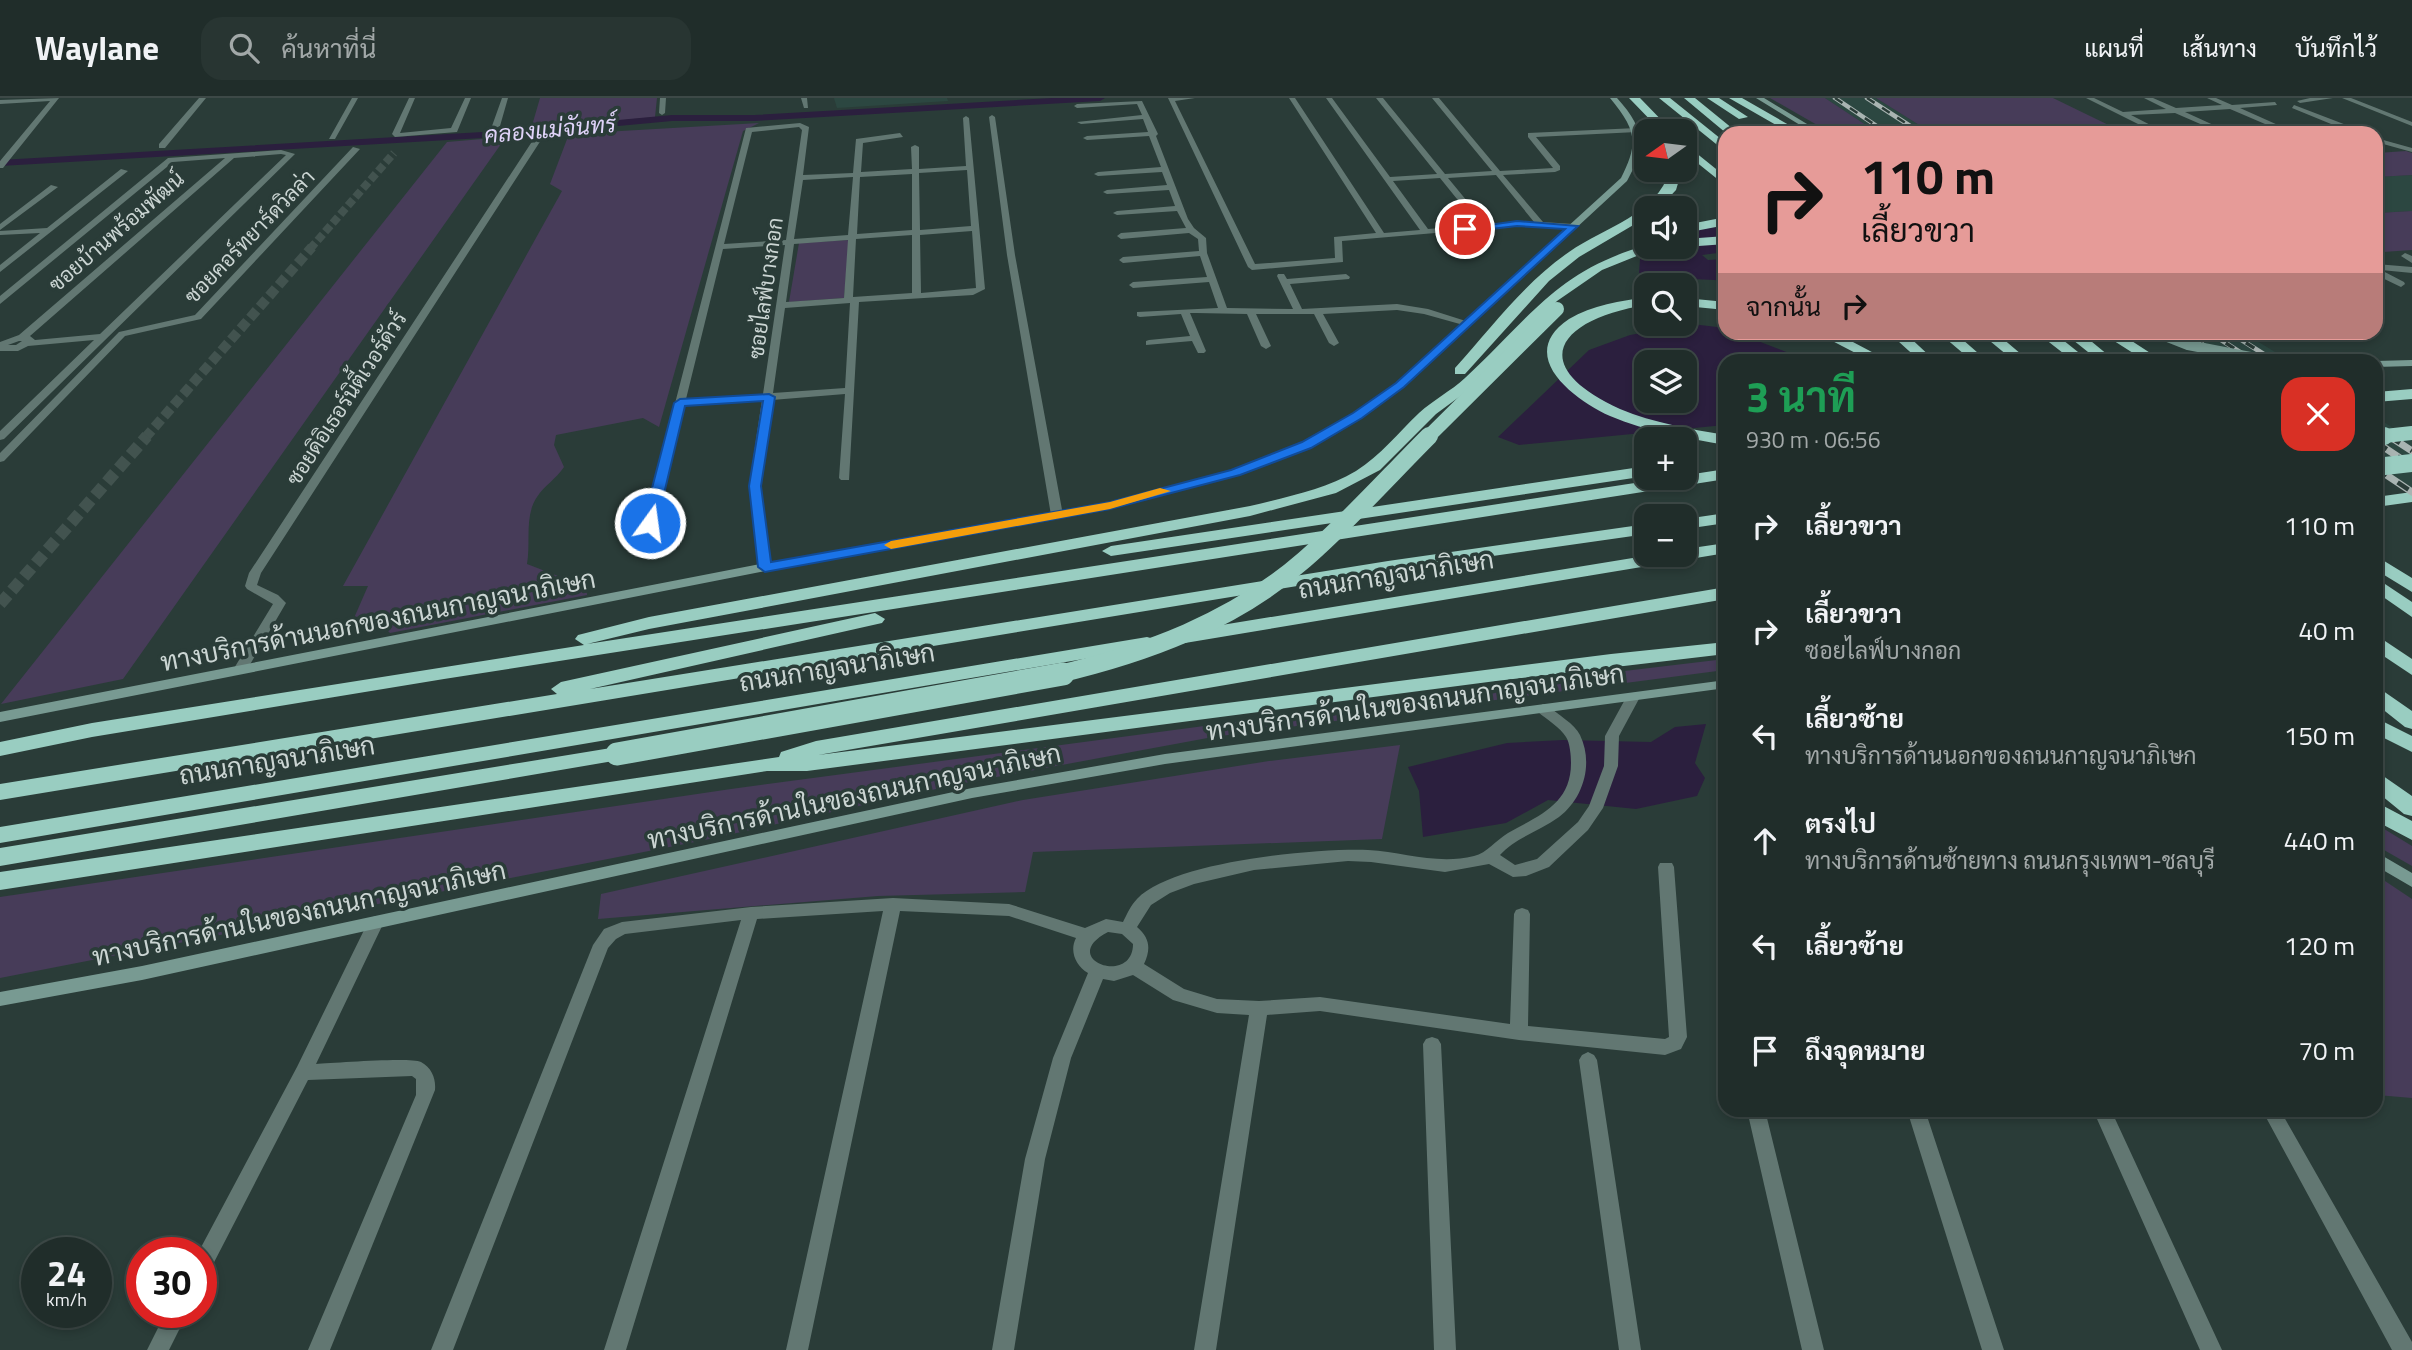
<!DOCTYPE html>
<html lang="th">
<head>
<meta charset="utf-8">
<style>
	:root { --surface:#202d2a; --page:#283532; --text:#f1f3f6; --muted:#a2a8a8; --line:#3d4947 }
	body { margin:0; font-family:"Titillium Web",Sarabun,sans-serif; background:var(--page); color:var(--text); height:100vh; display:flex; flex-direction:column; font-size:26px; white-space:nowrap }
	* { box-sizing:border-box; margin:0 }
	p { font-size:23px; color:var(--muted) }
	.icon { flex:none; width:38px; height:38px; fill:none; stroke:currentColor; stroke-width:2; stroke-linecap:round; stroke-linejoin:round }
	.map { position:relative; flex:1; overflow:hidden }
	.sheet { position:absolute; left:1718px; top:256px; width:665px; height:763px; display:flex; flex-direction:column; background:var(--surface); border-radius:21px; box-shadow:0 4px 10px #0003,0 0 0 2px var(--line) }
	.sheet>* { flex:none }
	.top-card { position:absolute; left:1718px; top:28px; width:665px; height:214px; border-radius:21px; box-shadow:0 4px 10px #0003,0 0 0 2px var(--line); background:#e69b98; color:#111; overflow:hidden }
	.needle { width:46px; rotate:256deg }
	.tools { position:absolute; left:1634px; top:21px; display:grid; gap:14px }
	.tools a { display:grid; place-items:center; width:63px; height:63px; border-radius:14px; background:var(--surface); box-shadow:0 4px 10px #0003,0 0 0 2px var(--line); font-size:35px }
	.speed { position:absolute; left:21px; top:1139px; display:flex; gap:14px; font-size:35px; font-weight:700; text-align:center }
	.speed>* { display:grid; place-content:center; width:91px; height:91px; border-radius:50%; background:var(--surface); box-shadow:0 4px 10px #0003,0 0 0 2px var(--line); line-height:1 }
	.speed small { font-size:18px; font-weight:400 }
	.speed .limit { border:10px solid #d22; background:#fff; color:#111 }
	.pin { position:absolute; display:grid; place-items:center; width:60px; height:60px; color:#fff; margin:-30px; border:4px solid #fff; border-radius:50%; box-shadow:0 2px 7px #0007 }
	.me { position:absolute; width:77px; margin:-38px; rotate:14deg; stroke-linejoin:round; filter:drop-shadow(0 0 5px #0008) }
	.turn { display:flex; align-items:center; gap:24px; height:147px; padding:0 28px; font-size:32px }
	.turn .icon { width:91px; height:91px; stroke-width:2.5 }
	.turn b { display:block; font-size:49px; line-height:60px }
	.then { display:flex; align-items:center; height:66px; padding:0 28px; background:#0003; gap:14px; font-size:26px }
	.round { display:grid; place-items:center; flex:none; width:74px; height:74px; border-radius:21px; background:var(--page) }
	.head { display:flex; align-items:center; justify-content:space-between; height:119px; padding:0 28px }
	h1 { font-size:42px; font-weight:700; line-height:52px; color:#1e9e55 }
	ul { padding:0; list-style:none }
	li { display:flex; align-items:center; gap:21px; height:105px; padding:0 28px }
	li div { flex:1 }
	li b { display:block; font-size:26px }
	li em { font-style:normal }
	header { display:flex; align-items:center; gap:42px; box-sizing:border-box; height:98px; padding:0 35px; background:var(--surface); border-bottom:2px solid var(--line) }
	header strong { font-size:33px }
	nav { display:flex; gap:38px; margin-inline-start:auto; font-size:24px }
	.search { width:490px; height:63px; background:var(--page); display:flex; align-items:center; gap:18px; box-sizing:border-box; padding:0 24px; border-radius:21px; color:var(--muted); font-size:26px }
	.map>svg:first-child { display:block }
	.built { fill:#2c4741 }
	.green { fill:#473c59 }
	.water { fill:#2b1f3e; fill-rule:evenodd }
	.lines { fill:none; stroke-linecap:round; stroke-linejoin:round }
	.canal { fill:#2b1f3e; fill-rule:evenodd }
	.street-tunnel-far2 { stroke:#42534f; stroke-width:8; stroke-dasharray:8 3.5; stroke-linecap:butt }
	.street-tunnel-far1 { stroke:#42534f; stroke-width:10; stroke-dasharray:10 4.5; stroke-linecap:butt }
	.street-tunnel { stroke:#42534f; stroke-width:12; stroke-dasharray:12 6; stroke-linecap:butt }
	.street { fill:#627772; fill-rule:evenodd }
	.secondary { fill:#789a92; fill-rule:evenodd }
	.highway { fill:#99cdc1; fill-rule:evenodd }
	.rail-far2-casing { stroke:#a9b4b2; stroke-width:4.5 }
	.rail-far1-casing { stroke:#a9b4b2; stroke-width:5 }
	.rail-casing { stroke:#a9b4b2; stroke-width:7 }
	.rail-far2 { stroke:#2a3c38; stroke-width:2.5; stroke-dasharray:9; stroke-linecap:butt }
	.rail-far1 { stroke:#2a3c38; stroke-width:3.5; stroke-dasharray:10; stroke-linecap:butt }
	.rail { stroke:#2a3c38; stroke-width:4.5; stroke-dasharray:13; stroke-linecap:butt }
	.secondary-bridge { stroke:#789a92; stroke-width:10 }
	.highway-bridge-far2 { stroke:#99cdc1; stroke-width:14 }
	.highway-bridge-far1 { stroke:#99cdc1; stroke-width:18 }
	.highway-bridge { stroke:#99cdc1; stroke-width:23 }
	.route { fill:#1a73e8; stroke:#114b97; stroke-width:2 }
	.slow { fill:#f59e0b }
	.labels { text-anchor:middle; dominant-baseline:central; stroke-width:7; stroke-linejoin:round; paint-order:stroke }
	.far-street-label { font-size:21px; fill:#cbd5d3; stroke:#2a3c38 }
	.far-water-label { font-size:23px; font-style:italic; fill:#dfd3f8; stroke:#2a3c38 }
	.street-label { font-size:26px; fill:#cbd5d3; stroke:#2a3c38 }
</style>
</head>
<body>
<header>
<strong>Waylane</strong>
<div class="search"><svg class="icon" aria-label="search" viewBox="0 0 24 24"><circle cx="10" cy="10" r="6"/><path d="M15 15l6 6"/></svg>ค้นหาที่นี่</div>
<nav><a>แผนที่</a><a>เส้นทาง</a><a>บันทึกไว้</a></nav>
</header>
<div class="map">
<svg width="2412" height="1252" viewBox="0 0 2412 1252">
	<rect width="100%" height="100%" fill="#2a3c38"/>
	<path class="built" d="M834 0H947L948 3 837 10Z
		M1825 0H1876L1932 35H1878Z
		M2412 77V113L2377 115 2376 79Z
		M2175 235H2244L2288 262H2216Z
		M2376 319 2412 342V394L2377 370Z"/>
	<path class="green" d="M540 0H657L655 19 531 31Z
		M1770 0H1825L1878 35H1831Z
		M1876 0H2053L2125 35H1932Z
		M759 25 743 33 659 329 643 320 556 337 554 347 564 369C556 381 544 388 537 399 524 418 531 444 527 466L558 478 586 482 587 497 390 535 385 530 387 515 354 520 368 488H343L562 93 550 86 569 36Z
		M506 39 123 581 1 606 447 44Z
		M2406 53 2412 55V77L2377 79V55Z
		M2412 113V152L2383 154 2377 151V115Z
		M849 142 844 200 789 204 799 145Z
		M1725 561V572L1213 639 959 686 700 743 0 880V799L731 691 1549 582Z
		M1400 647 1382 741 1033 754 1025 794 878 798 598 821 601 796 1023 702 1269 663Z
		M2376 726 2412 748V768L2377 748Z
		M2376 777 2412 801V1000L2377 997Z"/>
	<path class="water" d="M1695 127 1719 130 1725 136V154L1702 157 1708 162 1725 161V183C1696 180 1667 182 1639 175L1640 161 1660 149H1685V134Z
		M1692 226 1725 230 1726 234 1737 235 1807 262H1726L1725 327 1519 347 1498 339 1589 252 1630 237ZM1647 264H1685V303H1647Z
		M1706 626 1695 665 1705 680 1697 698 1636 711 1548 702 1506 725 1423 739 1419 693 1408 669 1507 645 1563 642 1651 644 1675 629Z"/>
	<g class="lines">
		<path class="canal" d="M1052 0H1105L1100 3 754 23H672L500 39 0 68V62L500 33 672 17H754Z"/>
		<path class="street-tunnel-far2" d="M310 151 394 55"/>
		<path class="street-tunnel-far1" d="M145 340 312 149"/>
		<path class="street-tunnel" d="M0 506 147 338"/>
		<path class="street" d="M59 0 3 70H0V63L50 3 0 6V2Z
			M199 0H206L165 50H159V46Z
			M352 0H358L335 41H329Z
			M409 0H415L400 35 451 30 465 0H471L457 34 395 39 392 36Z
			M502 0H508L500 28 496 30 492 28Z
			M660 0H666L665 15 662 17 659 15Z
			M801 0H807L808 10H804Z
			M1168 0H1195L1175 3 1255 166 1335 160 1334 139 1376 135 1289 0H1295L1384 135 1420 132 1326 0H1332L1390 79 1437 76 1376 0H1383L1445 76 1492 73 1432 0H1439L1500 73 1553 70 1528 39V35L1637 30 1641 32 1637 34 1536 39 1560 68V72L1555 74 1503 77 1543 124 1573 126H1576V130L1517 128 1342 143 1343 164 1252 172 1248 169ZM1496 77 1534 124 1486 126 1448 80ZM1440 80 1478 127 1428 131 1393 83Z
			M2086 0H2094L2123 14 2166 11 2144 0H2153L2176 10 2222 7 2207 0H2216L2232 7 2275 4 2277 7 2240 10 2296 35H2286L2230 11 2185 14 2231 35H2221L2175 15 2131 17 2166 35H2156Z
			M2310 0H2333L2300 5 2297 3Z
			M2342 0H2351L2412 24V28Z
			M1142 3 1158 36 1156 38 1188 121 1194 130 1206 140 1207 155 1227 210 1293 211 1277 178 1278 176H1284L1287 181 1346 176 1350 179 1349 181 1290 186 1302 211 1397 206 1428 211 1472 225 1467 228 1424 216 1397 212 1323 216 1339 245 1334 248 1329 245 1314 216H1256L1271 248 1266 251 1261 248 1247 216 1196 215H1190L1206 253 1204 255H1198L1192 243 1146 247V243L1149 242 1190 238 1181 216 1140 219 1137 218V214L1218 210 1209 184 1133 190 1129 187 1133 184 1207 179 1200 158 1123 165 1119 162 1123 159 1199 153 1198 141 1189 135 1121 141 1117 138 1121 135 1186 130 1177 113 1117 117 1113 115 1117 113 1175 108 1169 92 1107 96 1103 94 1107 92 1167 87 1162 74 1098 78 1094 76 1098 74 1161 69 1149 38 1087 42 1083 40 1087 38 1148 34 1143 21 1081 26 1077 24 1142 17 1137 6 1077 10 1074 8 1077 6Z
			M2294 7 2362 33 2363 35H2353L2292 10Z
			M992 17 995 19 1015 157 1063 417 1057 420 1051 417 1007 157 989 19Z
			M966 18 969 20 985 191 973 197 859 204 849 382H841L839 380 845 296 772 302 761 388 771 469 769 472H761L749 388 762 302 685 308 650 449 644 453 640 452 638 449 746 30 800 25 809 29 803 77 853 75 856 41 900 35 903 39 863 45 861 74 912 71 911 49 915 47 919 49V71L966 68 963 20ZM799 29 802 32 786 142 724 146 752 34ZM967 72 971 128 920 132 919 75ZM912 76V132L857 136 860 79ZM853 79 848 137 794 141 803 82ZM972 133 976 190 921 195 920 137ZM912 137V195L853 199 856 141ZM848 142 844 200 786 204 794 146ZM785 147 763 296 686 301 723 151ZM850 205 845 290 773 295 785 210Z
			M539 37 543 39 261 475 257 487 278 497 286 505 245 575H235L233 572 273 506 247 491 245 488 249 475 535 39Z
			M2376 40 2412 50V54L2376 44Z
			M353 49 360 51 201 221 125 238 4 363 0 364V355L119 234 195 217Z
			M281 52 295 56 4 341 0 342V333L94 242 28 248 18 253H0V244L19 237 225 60 173 64 0 206V198L168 60ZM281 56 286 57 100 236 35 242 30 238 234 60ZM19 243H22L16 247H8Z
			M121 71 128 73 0 174V167L40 135 0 137V133L47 130Z
			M51 87 58 89 0 132V126Z
			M2405 155 2412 158V165L2401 158Z
			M2376 166 2412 169V175L2381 172 2404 184 2405 186 2401 189 2376 177Z
			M1633 595 1640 599 1619 638 1618 668 1603 710 1588 732 1549 769 1526 778 1513 779 1489 766 1445 774 1371 764 1348 763 1254 772 1194 786 1170 795 1151 807 1137 829C1150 840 1151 851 1144 866L1184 891 1217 901 1259 903 1320 899 1510 926 1514 816 1516 812 1522 810 1528 812 1530 816 1528 928 1665 941 1669 939 1658 769 1660 765H1672L1674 769 1687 939 1681 951 1665 957 1519 942 1320 913 1267 917 1216 1252H1194L1249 917 1217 915 1173 902 1133 877 1114 883 1103 881 1071 960 1045 1061 1014 1252H992L1025 1061 1053 960 1088 875C1076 868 1069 853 1076 840L1009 818 900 813 808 1252H786L883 813 757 821 626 1252H604L741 822 625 836 616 841 608 850 453 1252H431L593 847 604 831 622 824 751 809 893 800 1009 806 1085 830 1106 821 1123 824C1127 816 1131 807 1137 801 1173 763 1317 750 1368 752 1404 754 1437 767 1474 758 1487 755 1496 742 1508 735 1540 717 1571 706 1571 665 1571 658 1570 645 1566 639 1561 630 1546 621 1538 614L1536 611 1543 606 1548 608C1557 616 1575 626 1580 637 1594 666 1583 701 1559 719 1540 733 1515 740 1500 757L1515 767 1537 761 1578 724 1589 708 1604 668 1605 638 1628 596ZM1108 834 1122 836 1133 846C1133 889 1056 861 1108 834Z
			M376 818 382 820 384 824 316 966C334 965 410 959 421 964 432 970 436 981 435 992L330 1252H308L416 997V981L412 978 308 982 208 1176 201 1179V1155H198L297 969 368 824 370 820Z
			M1432 939 1438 941 1441 946 1456 1252H1434L1423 946 1426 941Z
			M1588 954 1594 957 1597 962 1641 1252H1619L1579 962 1582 957Z
			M1747 1012H1765L1824 1252H1802Z
			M1907 1012H1925L2004 1252H1982Z
			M2093 1012H2111L2222 1252H2200Z
			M2262 1012H2280L2412 1244V1252H2392Z
			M166 1214H188L169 1252H147Z"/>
		<path class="secondary" d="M1610 0H1617C1644 30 1647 47 1627 83L1404 289 1362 320 1310 349 1239 376 1110 410 765 473 0 624V614L765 465 1109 404 1231 372 1302 345 1354 316 1396 285 1621 80C1640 43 1635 31 1610 0Z
			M1756 0H1764L1822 35H1813Z
			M2412 262V268L2376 269V263Z
			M1726 582V590L1165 666 972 700 142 882 0 908V894L142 868 972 690 1165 656Z
			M2376 754 2412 775V789L2376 768Z"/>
		<path class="highway" d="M1629 0H1640L1672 33H1661Z
			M1659 0H1670L1726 45V54Z
			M1684 0H1695L1738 35H1726Z
			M1707 0H1719L1748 19 1739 21Z
			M1729 0H1742L1803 35H1790Z
			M1685 46 1726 79V88L1685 55Z
			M1670 72H1682L1676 92 1659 110H1647V119L1579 159 1549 183 1465 276H1455V270C1491 230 1525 184 1569 154 1606 128 1656 118 1670 72Z
			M1726 119V127L1685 135V127Z
			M1726 138V146L1685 149V141Z
			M1647 147 1659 149 1602 172 1557 203 1474 288 1436 316 1380 372 1336 395 1250 418 649 531 587 546 1726 371V381L444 581 92 639 0 658V644L92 625 584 547 575 541 578 537 649 519 1250 408C1286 399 1324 392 1356 373 1381 357 1398 335 1419 315 1433 302 1451 293 1465 280 1530 220 1556 173 1647 147Z
			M1647 199V207C1561 220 1522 266 1620 311 1654 325 1690 331 1726 337V347C1687 340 1647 334 1610 318 1573 301 1515 257 1569 221 1592 207 1621 203 1647 199Z
			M1685 200 1726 204V212L1685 208Z
			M1815 234H1834L1887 262H1869Z
			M1888 234H1904L1934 262H1919Z
			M1938 234H1954L1986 262H1971Z
			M1979 234H1995L2028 262H2013Z
			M2036 234H2053L2088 262H2072Z
			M2063 234H2080L2114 262H2098Z
			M2100 234H2118L2161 262H2144Z
			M2412 291V301L2376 304V294Z
			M1647 368V378L1111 458 1102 453 1111 448Z
			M2412 394V404L2376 409V399Z
			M1726 415V425L1685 431V421Z
			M1647 426V436L1388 473 0 702V686L557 596 551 591 561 584 875 515 885 521 882 525 590 591 1388 463Z
			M1726 445V455L1179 546 1169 540 1179 534 1651 457H1685V451Z
			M2376 458 2412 480V494L2376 472Z
			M2376 480 2412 504V519L2376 494Z
			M1726 489V501L818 657 1611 556 1726 544V556L1496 583 807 673H767L0 792V774L779 659 781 654 816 643Z
			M2376 537 2412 561V577L2376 553Z
			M1147 539 1154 541 1157 545 1154 549 0 745V729Z
			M2376 588 2412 613V631L2405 629 2376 606Z
			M2376 620 2412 638V654L2376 636Z
			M617 649 625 651 628 656 625 661 0 768V750Z
			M2376 673 2412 698V718L2404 716 2376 693Z
			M2376 704 2412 723V742L2376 723Z"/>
		<g class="rail-far2-casing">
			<path id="rail-far2" d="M1835 0 1887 35
				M1867 0 1921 35"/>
		</g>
		<g class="rail-far1-casing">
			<path id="rail-far1" d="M2184 234 2225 262
				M2209 234 2252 262
				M2229 234 2273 262
				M2376 330 2391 340"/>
		</g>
		<g class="rail-casing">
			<path id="rail" d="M2389 338 2412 353
				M2376 344 2412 368
				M2376 370 2412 394"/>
		</g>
		<use href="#rail-far2" class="rail-far2"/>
		<use href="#rail-far1" class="rail-far1"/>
		<use href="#rail" class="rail"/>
		<path class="secondary-bridge" d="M2155 234 2188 247 2266 262"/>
		<path class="highway-bridge-far2" d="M2376 339 2412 335
			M1427 340 1557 211"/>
		<path class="highway-bridge-far1" d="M2376 339 2384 338
			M2376 369 2412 365
			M1055 577C1145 556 1233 524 1304 462 1348 424 1388 379 1429 338"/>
		<path class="highway-bridge" d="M617 656 1063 576"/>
	</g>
	<path class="route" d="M1517 123 1578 128 1404 289 1362 320 1311 350 1240 377 1110 411 765 474 758 469 749 388 763 303 685 308 657 425 650 429 643 425 674 305 680 301 769 296 775 299 761 388 771 464 1110 404 1231 372 1302 344 1353 315 1396 285 1565 131 1517 128 1465 134 1460 131Z"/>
	<path class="slow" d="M1160 390 1171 393 1110 411 891 451 884 447 891 443 1110 404Z"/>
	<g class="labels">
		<g class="far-street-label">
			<text transform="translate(116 133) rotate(-41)">ซอยบ้านพร้อมพัฒน์</text>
			<text transform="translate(249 138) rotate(-46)">ซอยคอร์ทยาร์ดวิลล่า</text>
			<text transform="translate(765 190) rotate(-82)">ซอยไลฟ์บางกอก</text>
			<text transform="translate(346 300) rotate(-57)">ซอยดิอิเธอร์นิตี้เวอร์ดัวร์</text>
		</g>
		<g class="far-water-label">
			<text transform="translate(550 31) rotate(-5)">คลองแม่จันทร์</text>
		</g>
		<g class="street-label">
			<text transform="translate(1396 476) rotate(-9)">ถนนกาญจนาภิเษก</text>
			<text transform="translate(378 522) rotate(-11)">ทางบริการด้านนอกของถนนกาญจนาภิเษก</text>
			<text transform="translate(837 569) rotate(-9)">ถนนกาญจนาภิเษก</text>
			<text transform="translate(1415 604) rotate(-8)">ทางบริการด้านในของถนนกาญจนาภิเษก</text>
			<text transform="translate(277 662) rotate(-9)">ถนนกาญจนาภิเษก</text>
			<text transform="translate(854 698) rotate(-12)">ทางบริการด้านในของถนนกาญจนาภิเษก</text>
			<text transform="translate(299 815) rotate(-12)">ทางบริการด้านในของถนนกาญจนาภิเษก</text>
		</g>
	</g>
</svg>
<div class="tools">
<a><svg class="needle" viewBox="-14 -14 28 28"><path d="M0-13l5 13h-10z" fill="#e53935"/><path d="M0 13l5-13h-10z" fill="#a2a8a8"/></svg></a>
<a><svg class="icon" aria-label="sound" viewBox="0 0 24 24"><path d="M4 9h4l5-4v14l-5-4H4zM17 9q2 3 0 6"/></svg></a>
<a><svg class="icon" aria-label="search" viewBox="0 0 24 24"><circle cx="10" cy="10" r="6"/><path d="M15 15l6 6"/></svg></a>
<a><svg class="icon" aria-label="layers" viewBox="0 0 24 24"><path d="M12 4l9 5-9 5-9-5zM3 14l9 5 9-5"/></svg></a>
<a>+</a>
<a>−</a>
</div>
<div class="speed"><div>24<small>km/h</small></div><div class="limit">30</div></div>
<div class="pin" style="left:1465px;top:131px;background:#d93025"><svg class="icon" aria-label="arrive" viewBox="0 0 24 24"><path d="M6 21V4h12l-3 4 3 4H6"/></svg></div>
<svg class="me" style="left:650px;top:425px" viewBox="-20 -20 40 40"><circle r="17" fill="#1a73e8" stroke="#fff" stroke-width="3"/><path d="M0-11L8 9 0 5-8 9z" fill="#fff"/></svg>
<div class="top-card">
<div class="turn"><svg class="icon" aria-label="right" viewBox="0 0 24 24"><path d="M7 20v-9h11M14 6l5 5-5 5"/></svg><div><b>110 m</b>เลี้ยวขวา</div></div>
<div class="then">จากนั้น<svg class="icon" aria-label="right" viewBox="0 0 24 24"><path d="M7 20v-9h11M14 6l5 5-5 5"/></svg></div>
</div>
<section class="sheet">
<div class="head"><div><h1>3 นาที</h1><p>930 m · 06:56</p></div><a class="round" style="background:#d93025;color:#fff"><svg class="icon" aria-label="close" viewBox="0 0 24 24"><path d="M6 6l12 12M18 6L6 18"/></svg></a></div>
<ul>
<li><svg class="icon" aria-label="right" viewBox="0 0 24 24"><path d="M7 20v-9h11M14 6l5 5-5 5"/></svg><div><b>เลี้ยวขวา</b></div><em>110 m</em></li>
<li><svg class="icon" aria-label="right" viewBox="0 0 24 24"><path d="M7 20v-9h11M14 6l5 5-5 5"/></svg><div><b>เลี้ยวขวา</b><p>ซอยไลฟ์บางกอก</p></div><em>40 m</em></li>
<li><svg class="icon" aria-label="left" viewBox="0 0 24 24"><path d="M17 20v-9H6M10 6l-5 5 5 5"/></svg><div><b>เลี้ยวซ้าย</b><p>ทางบริการด้านนอกของถนนกาญจนาภิเษก</p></div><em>150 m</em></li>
<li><svg class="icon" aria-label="ahead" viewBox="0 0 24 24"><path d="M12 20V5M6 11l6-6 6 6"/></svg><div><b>ตรงไป</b><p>ทางบริการด้านซ้ายทาง ถนนกรุงเทพฯ-ชลบุรี</p></div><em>440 m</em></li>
<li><svg class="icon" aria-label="left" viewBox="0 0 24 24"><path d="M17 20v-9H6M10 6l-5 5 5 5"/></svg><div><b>เลี้ยวซ้าย</b></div><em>120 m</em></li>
<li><svg class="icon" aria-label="arrive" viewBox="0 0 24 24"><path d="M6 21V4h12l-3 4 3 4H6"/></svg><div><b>ถึงจุดหมาย</b></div><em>70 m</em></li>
</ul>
</section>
</div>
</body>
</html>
